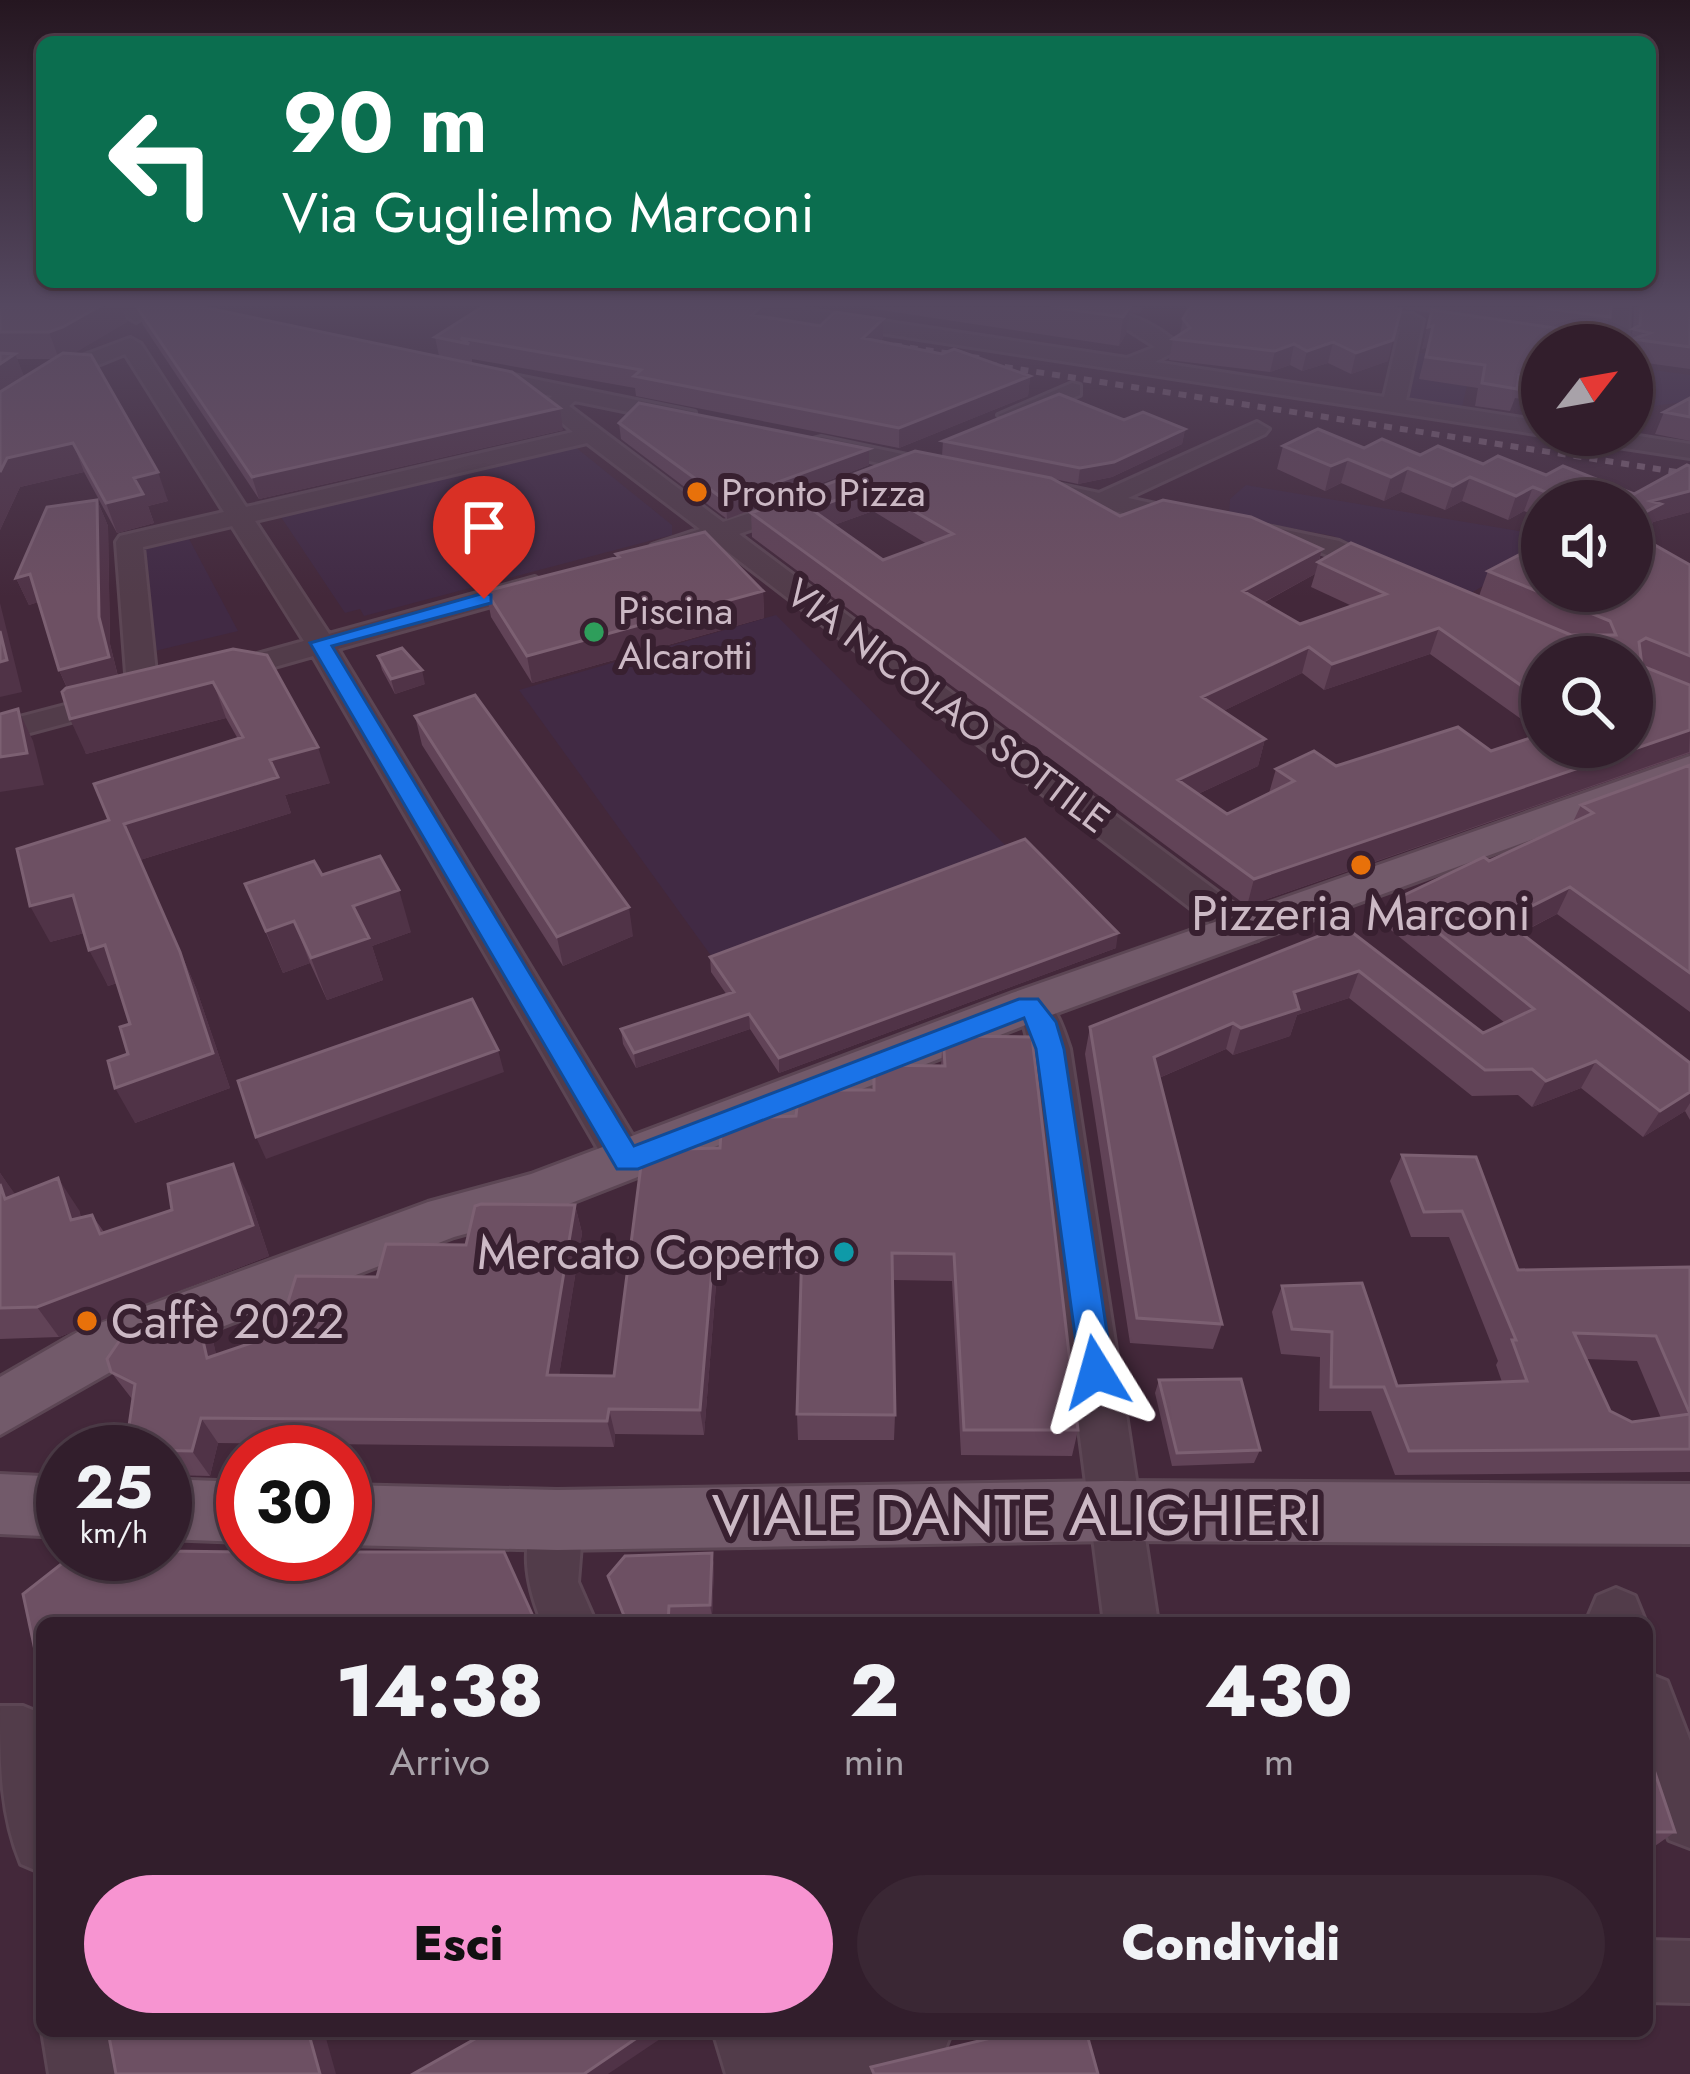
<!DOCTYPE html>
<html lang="it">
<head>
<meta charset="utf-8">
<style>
	:root { --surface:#321e2c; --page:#3a2734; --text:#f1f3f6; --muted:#a8a2a9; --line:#4d3c48; --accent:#f794d1 }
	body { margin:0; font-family:Jost,sans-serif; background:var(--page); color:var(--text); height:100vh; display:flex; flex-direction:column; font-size:45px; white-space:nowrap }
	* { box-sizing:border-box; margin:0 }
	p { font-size:39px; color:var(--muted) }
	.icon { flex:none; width:66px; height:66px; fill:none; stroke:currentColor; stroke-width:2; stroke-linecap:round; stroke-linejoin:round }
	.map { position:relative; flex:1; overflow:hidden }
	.drawer { position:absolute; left:36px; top:1617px; width:1617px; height:420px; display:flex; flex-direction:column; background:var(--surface); border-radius:18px; box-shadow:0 3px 9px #0004,0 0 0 3px var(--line) }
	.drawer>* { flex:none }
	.top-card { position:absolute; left:36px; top:36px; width:1620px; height:252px; border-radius:18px; box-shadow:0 3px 9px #0004,0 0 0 3px var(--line); background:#0b6e4f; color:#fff; overflow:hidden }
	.needle { width:78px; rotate:59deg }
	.buttons { position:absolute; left:1521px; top:324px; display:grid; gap:24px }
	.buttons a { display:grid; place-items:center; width:132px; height:132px; border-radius:50%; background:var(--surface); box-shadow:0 3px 9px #0004,0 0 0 3px var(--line); font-size:60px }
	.speed { position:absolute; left:36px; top:1425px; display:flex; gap:24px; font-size:60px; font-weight:700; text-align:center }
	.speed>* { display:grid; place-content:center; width:156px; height:156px; border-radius:50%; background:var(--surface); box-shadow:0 3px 9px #0004,0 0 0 3px var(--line); line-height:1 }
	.speed small { font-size:30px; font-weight:400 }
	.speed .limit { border:18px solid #d22; background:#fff; color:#111 }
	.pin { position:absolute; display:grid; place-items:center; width:102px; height:102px; color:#fff; margin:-123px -51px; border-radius:50% 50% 50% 0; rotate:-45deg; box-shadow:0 0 12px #0007 }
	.pin .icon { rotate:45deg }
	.me { position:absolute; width:132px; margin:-66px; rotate:352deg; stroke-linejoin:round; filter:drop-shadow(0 0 9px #0008) }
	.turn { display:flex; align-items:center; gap:42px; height:252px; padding:0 48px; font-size:54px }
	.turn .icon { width:156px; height:156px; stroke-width:2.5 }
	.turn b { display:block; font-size:84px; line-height:102px }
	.eta { display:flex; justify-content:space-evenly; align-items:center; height:204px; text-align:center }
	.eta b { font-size:72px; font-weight:800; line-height:84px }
	.cta { display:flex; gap:24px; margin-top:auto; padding:24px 48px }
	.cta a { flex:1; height:138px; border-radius:72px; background:var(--accent); color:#111; font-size:48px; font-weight:800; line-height:138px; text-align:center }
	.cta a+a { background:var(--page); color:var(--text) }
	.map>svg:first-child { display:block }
	.green { fill:#412a44 }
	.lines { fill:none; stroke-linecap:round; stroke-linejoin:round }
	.minor-casing { stroke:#5c4654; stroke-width:6 }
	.major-casing { stroke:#5c4654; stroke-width:6 }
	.minor { fill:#523c4a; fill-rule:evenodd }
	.major { fill:#725a6a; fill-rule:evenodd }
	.rail { stroke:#795e70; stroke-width:6; stroke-dasharray:8 8; stroke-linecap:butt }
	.wall { fill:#614357; fill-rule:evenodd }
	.shaded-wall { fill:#503347 }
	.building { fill:#6d5063; stroke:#7c6072; stroke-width:3; fill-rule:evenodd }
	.route { fill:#1a73e8; stroke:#114b97; stroke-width:3 }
	.food-dot { fill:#e8710a; stroke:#382030; stroke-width:4.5 }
	.leisure-dot { fill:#2e9e5b; stroke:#382030; stroke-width:4.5 }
	.culture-dot { fill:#0f9aa8; stroke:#382030; stroke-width:4.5 }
	.labels { text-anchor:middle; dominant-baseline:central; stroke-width:12; stroke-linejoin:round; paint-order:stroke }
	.far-poi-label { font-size:39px; fill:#ccb9c5; stroke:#382030; text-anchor:start }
	.far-street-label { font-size:39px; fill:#ccb9c5; stroke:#382030 }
	.poi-label { font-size:48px; fill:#ccb9c5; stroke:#382030 }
	.near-street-label { font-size:57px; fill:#ccb9c5; stroke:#382030 }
</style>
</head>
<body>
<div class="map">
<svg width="1690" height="2074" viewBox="0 0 1690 2074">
	<rect width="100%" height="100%" fill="#43283a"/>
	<path class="green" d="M1415 352 1473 360 1461 411 1406 401Z
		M1647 369 1690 375V401L1632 409V401L1647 397Z
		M574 446 672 525V535L364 616 360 609 345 613 279 514Z
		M1246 485 1542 535V553L1469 594 1333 536 1229 517 1230 499Z
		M187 535 238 631 155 651 141 546Z
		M776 615 1012 852 717 964 519 690Z"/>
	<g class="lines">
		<g class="minor-casing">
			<path id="minor" d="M110 307H135L146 316 136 322Z
				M740 307H790L1127 358 1155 347 1116 322 1076 307C1116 307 1153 319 1182 348L1155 362 1384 397 1401 325 1315 313 1305 307 1413 314 1423 320 1406 400 1542 421V435L750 313Z
				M1609 307H1629L1628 345H1606Z
				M130 338 141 344 246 507 573 432 542 406 552 396 472 380V370L480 368 695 412V422L687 424 575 401 569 406 723 522 790 500H808L812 505 808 510 739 534 1258 922 1263 931 1258 940 1245 943 1232 940 715 542 661 559 652 557 648 551 652 545 700 529 587 443 255 521 329 634 535 577 549 585 545 591 338 649 648 1161 642 1173 627 1178 612 1173 313 656 222 682 207 673 211 667 304 641 232 526 143 547 156 673 141 682 126 673 116 542 120 536 224 512 125 354 71 376 0 423V405L55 366Z
				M1072 383 1080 385V395L1010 422 998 415Z
				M1257 422 1269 429 1265 434 1128 498 1202 514 1206 519 1202 524 1193 527 1038 496 1025 488 1038 480 1099 493Z
				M1573 435H1632L1690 444V458L1585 442Z
				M821 437 945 463 957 470 945 477 813 449V439Z
				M1262 525 1339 541 1397 569 1383 577 1322 553 1253 539 1249 533Z
				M119 691 134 700 130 706 0 741V722Z
				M1029 991C1055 999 1062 1025 1070 1049L1158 1623H1104L1030 1049 1024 1026 1010 1005 1015 995Z
				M557 1495 575 1503 583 1520 578 1582 596 1623H542C525 1581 520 1546 539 1503Z
				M1616 1588 1635 1596 1646 1623H1592L1589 1615 1597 1596Z
				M1647 1673 1667 1681 1690 1741V1848L1669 1840 1647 1780Z
				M0 1706H23L42 1714V1873L21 1864C0 1814 0 1759 0 1706Z
				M1647 1940 1690 1941V2003L1647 2002Z
				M42 2031H106L115 2074H49Z
				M713 2031H777L780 2036 798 2031H952L943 2054 880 2074H726Z"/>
		</g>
		<g class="major-casing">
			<path id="major" d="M1690 756V782L1046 1017 556 1209 454 1237 121 1366 0 1435V1377L81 1330 428 1202 531 1174 1012 993Z
				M0 1474 63 1477V1537L0 1534Z
				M165 1479 243 1482V1542L165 1539Z
				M1116 1481 1690 1484V1544L1116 1541 557 1550 345 1545V1485L557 1490Z"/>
		</g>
		<use href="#minor" class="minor"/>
		<use href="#major" class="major"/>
		<path class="rail" d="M878 343 979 358
			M973 362 1690 474"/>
	</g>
	<path class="wall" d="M0 307H136L124 312 127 322 74 353 168 501 148 506 154 523 117 533 84 472 20 487 0 530ZM17 359H52L24 377Z
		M137 307 563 430 259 499 143 325Z
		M482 307H767L768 318 883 338 880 342 1030 376 1028 396 899 448 636 396 635 388 472 359V363L439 356 435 337Z
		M861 307H1144L1139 314 1129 312 1126 334 1119 346Z
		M1389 307 1388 361 1351 374 1328 363 1302 371 1290 365 1270 372 1169 360 1173 339 1180 334 1183 319Z
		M1392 307H1611L1606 328 1542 345V402L1515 398 1510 411 1475 406 1478 388 1419 379 1427 347 1422 349 1431 313Z
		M1634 307H1690V369L1632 361V345H1627L1633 330Z
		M1059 394 1124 420 1143 412 1185 429 1182 444 1112 477 1078 484 1054 479 1120 516 1163 500 1251 517 1322 549 1319 561 1351 543 1571 635 1479 596 1488 571 1542 543V591H1632V501H1542V519L1524 511 1508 520 1462 501 1445 510 1401 492 1384 501 1341 483 1325 491 1277 469 1283 446 1318 429 1364 448 1382 439 1420 455 1438 446 1483 464 1498 456 1546 475 1563 466 1634 494 1687 465 1690 466V512L1653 522 1650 529 1638 535 1690 565V753L1247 906 752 537 751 513 915 451 942 456 943 441ZM873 511 927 544 883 560 834 525ZM1315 574 1311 587 1352 606 1300 624 1263 603ZM1430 654 1542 734V657H1632V747H1542V734L1491 751 1458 727 1336 766 1314 751 1276 769 1269 793 1227 814 1198 794 1258 766 1265 739 1223 711 1302 673 1324 690Z
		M1690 398V441L1655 434 1664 412Z
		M619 423 869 449V465L727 519 621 439Z
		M97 500 108 526 110 644 118 676 233 649 330 783 285 795 291 813 140 860 196 988 230 1088 135 1123 128 1054 130 1024 117 983 108 986 84 933 50 942 109 820 238 739 226 718 86 754 67 688 59 670 38 602 29 605 16 578Z
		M616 554 763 591 764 618 532 683 491 617 486 591 617 558Z
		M378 656 425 684 395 694 382 670Z
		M415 716 633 936 563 966 422 745Z
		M1690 765V1012L1557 914 1521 933 1690 1063V1120L1685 1111 1643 1137 1581 1088 1532 1107 1518 1095 1472 1096 1349 998 1297 1015 1290 1036 1233 1055 1226 1049 1159 1078 1222 1324 1213 1349 1130 1343 1085 1054 1090 1027 1344 926 1483 1033 1505 1023 1386 926 1396 899 1489 861 1573 822 1581 805Z
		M322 875 411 932 372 946 383 980 327 1000 310 963 283 973 245 884Z
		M1116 948 779 1073 750 1029 636 1068 623 1044 621 1029 727 995 711 972 710 957Z
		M943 1036 1078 1430 1072 1456 961 1455 952 1281 893 1280 895 1415 894 1440H798L797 1414 801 1273 717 1272 704 1435 615 1434 614 1447 218 1443 210 1476 165 1475V1452H102L129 1426 132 1399 111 1372 196 1310 212 1336 216 1355 278 1334 377 1277 575 1205 582 1233 559 1375 614 1376 720 1148 796 1116 941 1066Z
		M1402 1155 1476 1157 1518 1270 1690 1267V1472L1395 1475 1371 1411H1319L1320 1357 1281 1354 1272 1312 1282 1286 1397 1386 1502 1382 1496 1365 1498 1361 1449 1237H1411L1390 1181ZM1586 1359 1637 1361 1661 1418 1632 1422 1610 1411Z
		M0 1173 15 1195 79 1210 81 1218 92 1215 104 1232 249 1196 269 1256 59 1337 0 1339Z
		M1159 1380 1260 1450 1254 1463 1172 1466 1155 1393Z
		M712 1553 714 1566 712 1616 671 1617V1623H626L608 1576Z
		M1647 1749 1675 1832 1655 1846H1647Z"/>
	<path class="shaded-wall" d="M98 307H136L124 312 127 322 73 354 59 359 49 332Z
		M761 307H767L768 320 752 315Z
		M1130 307 1126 334 1119 346 1123 317Z
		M883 319V338L863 358V338Z
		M1433 326 1427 347 1422 349 1428 327Z
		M1393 340 1388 361 1351 374 1356 353Z
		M1333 342 1328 363 1302 371 1307 351Z
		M1294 344 1290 365 1270 372 1275 351Z
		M15 354 26 381 0 400V364Z
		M1030 376 1028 396 899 448V428Z
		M560 408 563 430 259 499 252 477Z
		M1185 429 1182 444 1112 477 1078 484 1080 468Z
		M73 443 84 472 20 487 0 530V472L7 458Z
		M869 449V465L727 519 726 501Z
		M1348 459 1341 483 1325 491 1331 466Z
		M1408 468 1401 492 1384 501 1391 477Z
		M158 472 168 501 148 506 154 523 117 533 106 503 134 478Z
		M1470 477 1462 501 1445 510 1453 486Z
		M873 487V511L812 533 811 509Z
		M1533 487 1524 511 1508 520 1516 496Z
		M1690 491V512L1653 522 1650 529 1632 539V519L1651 501Z
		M97 500 108 526 110 644 120 685 72 698 59 670 99 617Z
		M1322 549 1315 574 1238 616 1243 591Z
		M30 574 42 601 29 605 16 578Z
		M763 591 764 618 532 683 527 656Z
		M0 603 22 692 0 697Z
		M1439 628 1430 654 1324 690 1332 664Z
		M1309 647 1302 673 1196 724 1202 697Z
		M422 670 425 684 395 694 391 679Z
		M213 682 226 718 86 754 70 719Z
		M18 709 33 741 44 785 0 792V757Z
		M1690 730 1689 752 1247 906 1254 879Z
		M1265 739 1258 766 1172 806 1178 780Z
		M318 747 330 783 285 795 291 813 140 860 196 988 230 1088 135 1123 115 1088 213 1053 124 824 270 760Z
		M1570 887 1557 914 1492 947 1504 920Z
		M399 890 411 932 372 946 383 980 327 1000 311 958 353 906Z
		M73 895 92 931 50 942 30 906Z
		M629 907 633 936 563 966 557 937Z
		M294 921 310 963 283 973 266 931Z
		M1118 933 1116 948 779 1073V1058Z
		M105 945 124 981 108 986 89 950Z
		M1359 971 1349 998 1297 1015 1290 1036 1233 1055 1241 1028 1294 992Z
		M749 1014 750 1029 636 1068 634 1053Z
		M1233 1023 1226 1049 1147 1083 1154 1057Z
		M498 1050 504 1072 266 1159 256 1137Z
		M1596 1061 1581 1088 1532 1107 1546 1081Z
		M1690 1092V1103L1685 1111 1643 1137 1660 1111Z
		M233 1164 249 1196 269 1256 59 1337 37 1307Z
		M0 1173 15 1194 28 1230 5 1199 0 1184Z
		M58 1178 79 1210 92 1251 71 1220Z
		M575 1205 582 1233 555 1401 547 1375Z
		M714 1245 717 1272 704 1435 700 1410Z
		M196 1310 212 1336 223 1384 207 1358Z
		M609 1409 615 1434 614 1447 607 1421Z
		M201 1418 218 1443 210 1476 192 1451Z
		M712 1553 714 1566 712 1616 710 1605Z
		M308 2031H324L336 2074H320Z
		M647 2031H672L608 2074H584Z"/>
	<path class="building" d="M0 307H98L63 327 49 332H0Z
		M137 307H203L512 372 560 408 252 477Z
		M482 307H761L752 315 820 326 835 312 883 319 863 338 942 354 954 349 1030 376 899 428 634 376 641 370 461 338 469 344 435 337Z
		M1051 307H1130L1123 317Z
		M1190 307H1389L1401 309 1393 340 1356 353 1333 342 1307 351 1294 344 1275 351 1173 339 1190 328 1183 319Z
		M1536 307H1611L1610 317Z
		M1641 307H1690V347L1633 339 1650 333 1633 329 1640 325Z
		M1432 310 1555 328H1615V345H1542V378L1519 375 1517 389 1482 383 1485 365 1426 357 1433 326 1428 327Z
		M0 353 15 354 0 364Z
		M63 353 91 355 158 472 134 478 143 494 106 503 73 443 7 458 0 472V392Z
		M1059 394 1124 420 1143 412 1185 429 1114 462 1080 468 943 441Z
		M1690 398V417L1664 412Z
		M639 403 869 449 726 501 619 423Z
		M1318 429 1364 448 1382 439 1420 455 1438 446 1483 464 1498 456 1546 475 1563 466 1634 494 1687 465 1690 466V491L1651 501 1661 504 1632 519V501H1568L1533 487 1516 496 1470 477 1453 486 1408 468 1391 477 1348 459 1331 466 1283 446Z
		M915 451 1051 478 1120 516 1163 500 1251 517 1322 549 1243 591 1300 624 1386 594 1318 562 1351 543 1571 635H1616L1610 621 1488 571 1542 543V591H1632V532L1690 565V656L1646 638 1639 642 1642 666 1690 685V730L1254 879 751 513ZM873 487 953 534 883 560 811 509ZM1439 628 1542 700V657H1632V747H1542V734L1491 751 1458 727 1336 766 1314 751 1276 769 1294 781 1227 814 1178 780 1265 739 1202 697 1309 647 1332 664Z
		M97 500 99 617 109 657 59 670 30 574 16 578 47 507Z
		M705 532 763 591 527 656 486 591 619 557 616 554Z
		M0 631 7 660 0 662Z
		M402 648 422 670 391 679 378 656Z
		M233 649 267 655 318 747 270 760 278 777 124 824 180 952 213 1053 115 1088 108 1061 128 1054 120 1027 130 1024 105 945 89 950 73 895 30 906 17 849 109 820 94 784 243 737 213 682 70 719 62 692 66 688Z
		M475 695 629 907 557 937 415 716Z
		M18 709 27 753 0 757V714Z
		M1690 765V973L1570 887 1504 920 1690 1063V1092L1660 1111 1596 1061 1546 1081 1532 1069 1485 1070 1359 971 1294 992 1299 1009 1241 1028 1233 1023 1154 1057 1222 1324 1137 1318 1090 1027 1344 926 1483 1033 1534 1009 1396 899 1484 857 1489 861 1593 813 1581 805Z
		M1025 839 1118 933 779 1058 749 1014 634 1053 621 1029 734 992 710 957Z
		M380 856 399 890 353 906 369 938 311 958 294 921 266 931 245 884 314 861 322 875Z
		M472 999 498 1050 256 1137 238 1081Z
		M943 1036 1032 1037 1078 1430H964L954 1254 892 1253 895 1415 797 1414 802 1246 714 1245 700 1410 609 1409 607 1421 201 1418 192 1451 146 1450V1452H102L112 1436 129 1426 135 1384 111 1372 107 1359 122 1337 196 1310 207 1358 278 1334 296 1276 377 1277 386 1244 466 1245 475 1206 481 1204 575 1205 547 1375 614 1376 643 1150 720 1148 722 1119 796 1116 799 1090H874V1065L945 1066Z
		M1402 1155 1476 1157 1518 1270 1690 1267V1449L1409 1451 1384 1387H1331L1332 1332 1292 1329 1282 1286 1362 1283 1397 1386 1527 1381 1512 1340H1516L1462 1211 1424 1212ZM1574 1333 1656 1336 1690 1414 1632 1422 1610 1411Z
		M233 1164 253 1225 37 1307 0 1308V1184L5 1199 58 1178 71 1220 92 1215 100 1234 172 1210 168 1184Z
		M1241 1379 1260 1450 1177 1453 1159 1380Z
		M165 1551 243 1552V1554H345V1552H504L536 1623H42V1683L23 1594 74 1554H165Z
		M712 1553 710 1605 669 1606 668 1623H627L608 1576 625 1556Z
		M1054 1618V1623H949V1621Z
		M1647 1749 1675 1832H1647Z
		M108 2031H308L320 2074H116Z
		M478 2031H647L584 2074H413L480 2036Z
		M1020 2031H1086L1098 2074H874L871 2067Z"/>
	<linearGradient id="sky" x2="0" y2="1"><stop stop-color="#251620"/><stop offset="0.51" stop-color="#554860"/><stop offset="1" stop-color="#554860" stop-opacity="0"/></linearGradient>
	<rect width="1690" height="597" fill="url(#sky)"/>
	<path class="route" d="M484 593 491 595V603L332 646 634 1146 1019 999H1038L1056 1022 1064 1049 1113 1372 1108 1383 1096 1387 1084 1383 1080 1372 1036 1049 1024 1018 638 1169H617L310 643Z"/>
	<g class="food-dot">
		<circle cx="697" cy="492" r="12"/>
		<circle cx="1361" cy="865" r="12"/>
		<circle cx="87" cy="1321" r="12"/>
	</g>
	<circle class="leisure-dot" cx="594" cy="632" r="12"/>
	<circle class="culture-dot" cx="844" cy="1252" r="12"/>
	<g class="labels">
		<g class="far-poi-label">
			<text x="721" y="492">Pronto Pizza</text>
			<text x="618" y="610">Piscina<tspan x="618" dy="45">Alcarotti</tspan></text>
		</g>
		<g class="far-street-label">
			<text transform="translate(948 706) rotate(37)">VIA NICOLAO SOTTILE</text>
		</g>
		<g class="poi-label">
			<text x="1361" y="913">Pizzeria Marconi</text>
			<text x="820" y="1252" text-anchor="end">Mercato Coperto</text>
			<text x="111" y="1321" text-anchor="start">Caffè 2022</text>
		</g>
		<g class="near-street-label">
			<text x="1017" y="1515">VIALE DANTE ALIGHIERI</text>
		</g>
	</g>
</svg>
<div class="buttons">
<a><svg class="needle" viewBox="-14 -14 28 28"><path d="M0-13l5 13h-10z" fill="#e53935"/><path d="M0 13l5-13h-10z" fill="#a8a2a9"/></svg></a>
<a><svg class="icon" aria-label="sound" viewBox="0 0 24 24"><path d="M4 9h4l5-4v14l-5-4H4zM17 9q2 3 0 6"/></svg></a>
<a><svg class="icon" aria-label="search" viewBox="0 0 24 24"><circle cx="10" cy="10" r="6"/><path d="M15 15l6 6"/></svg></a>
</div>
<div class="speed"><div>25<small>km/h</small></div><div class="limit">30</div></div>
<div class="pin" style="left:484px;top:599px;background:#d93025"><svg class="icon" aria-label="arrive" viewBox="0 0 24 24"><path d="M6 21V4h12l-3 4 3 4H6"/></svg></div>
<svg class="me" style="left:1096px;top:1372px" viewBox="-20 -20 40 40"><path d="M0-17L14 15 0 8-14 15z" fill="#1a73e8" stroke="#fff" stroke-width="4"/></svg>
<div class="top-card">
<div class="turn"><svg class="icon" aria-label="left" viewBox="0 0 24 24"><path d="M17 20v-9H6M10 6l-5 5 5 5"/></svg><div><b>90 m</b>Via Guglielmo Marconi</div></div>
</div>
<section class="drawer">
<div class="eta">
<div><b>14:38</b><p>Arrivo</p></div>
<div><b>2</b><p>min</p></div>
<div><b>430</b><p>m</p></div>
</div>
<div class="cta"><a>Esci</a><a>Condividi</a></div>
</section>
</div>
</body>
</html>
